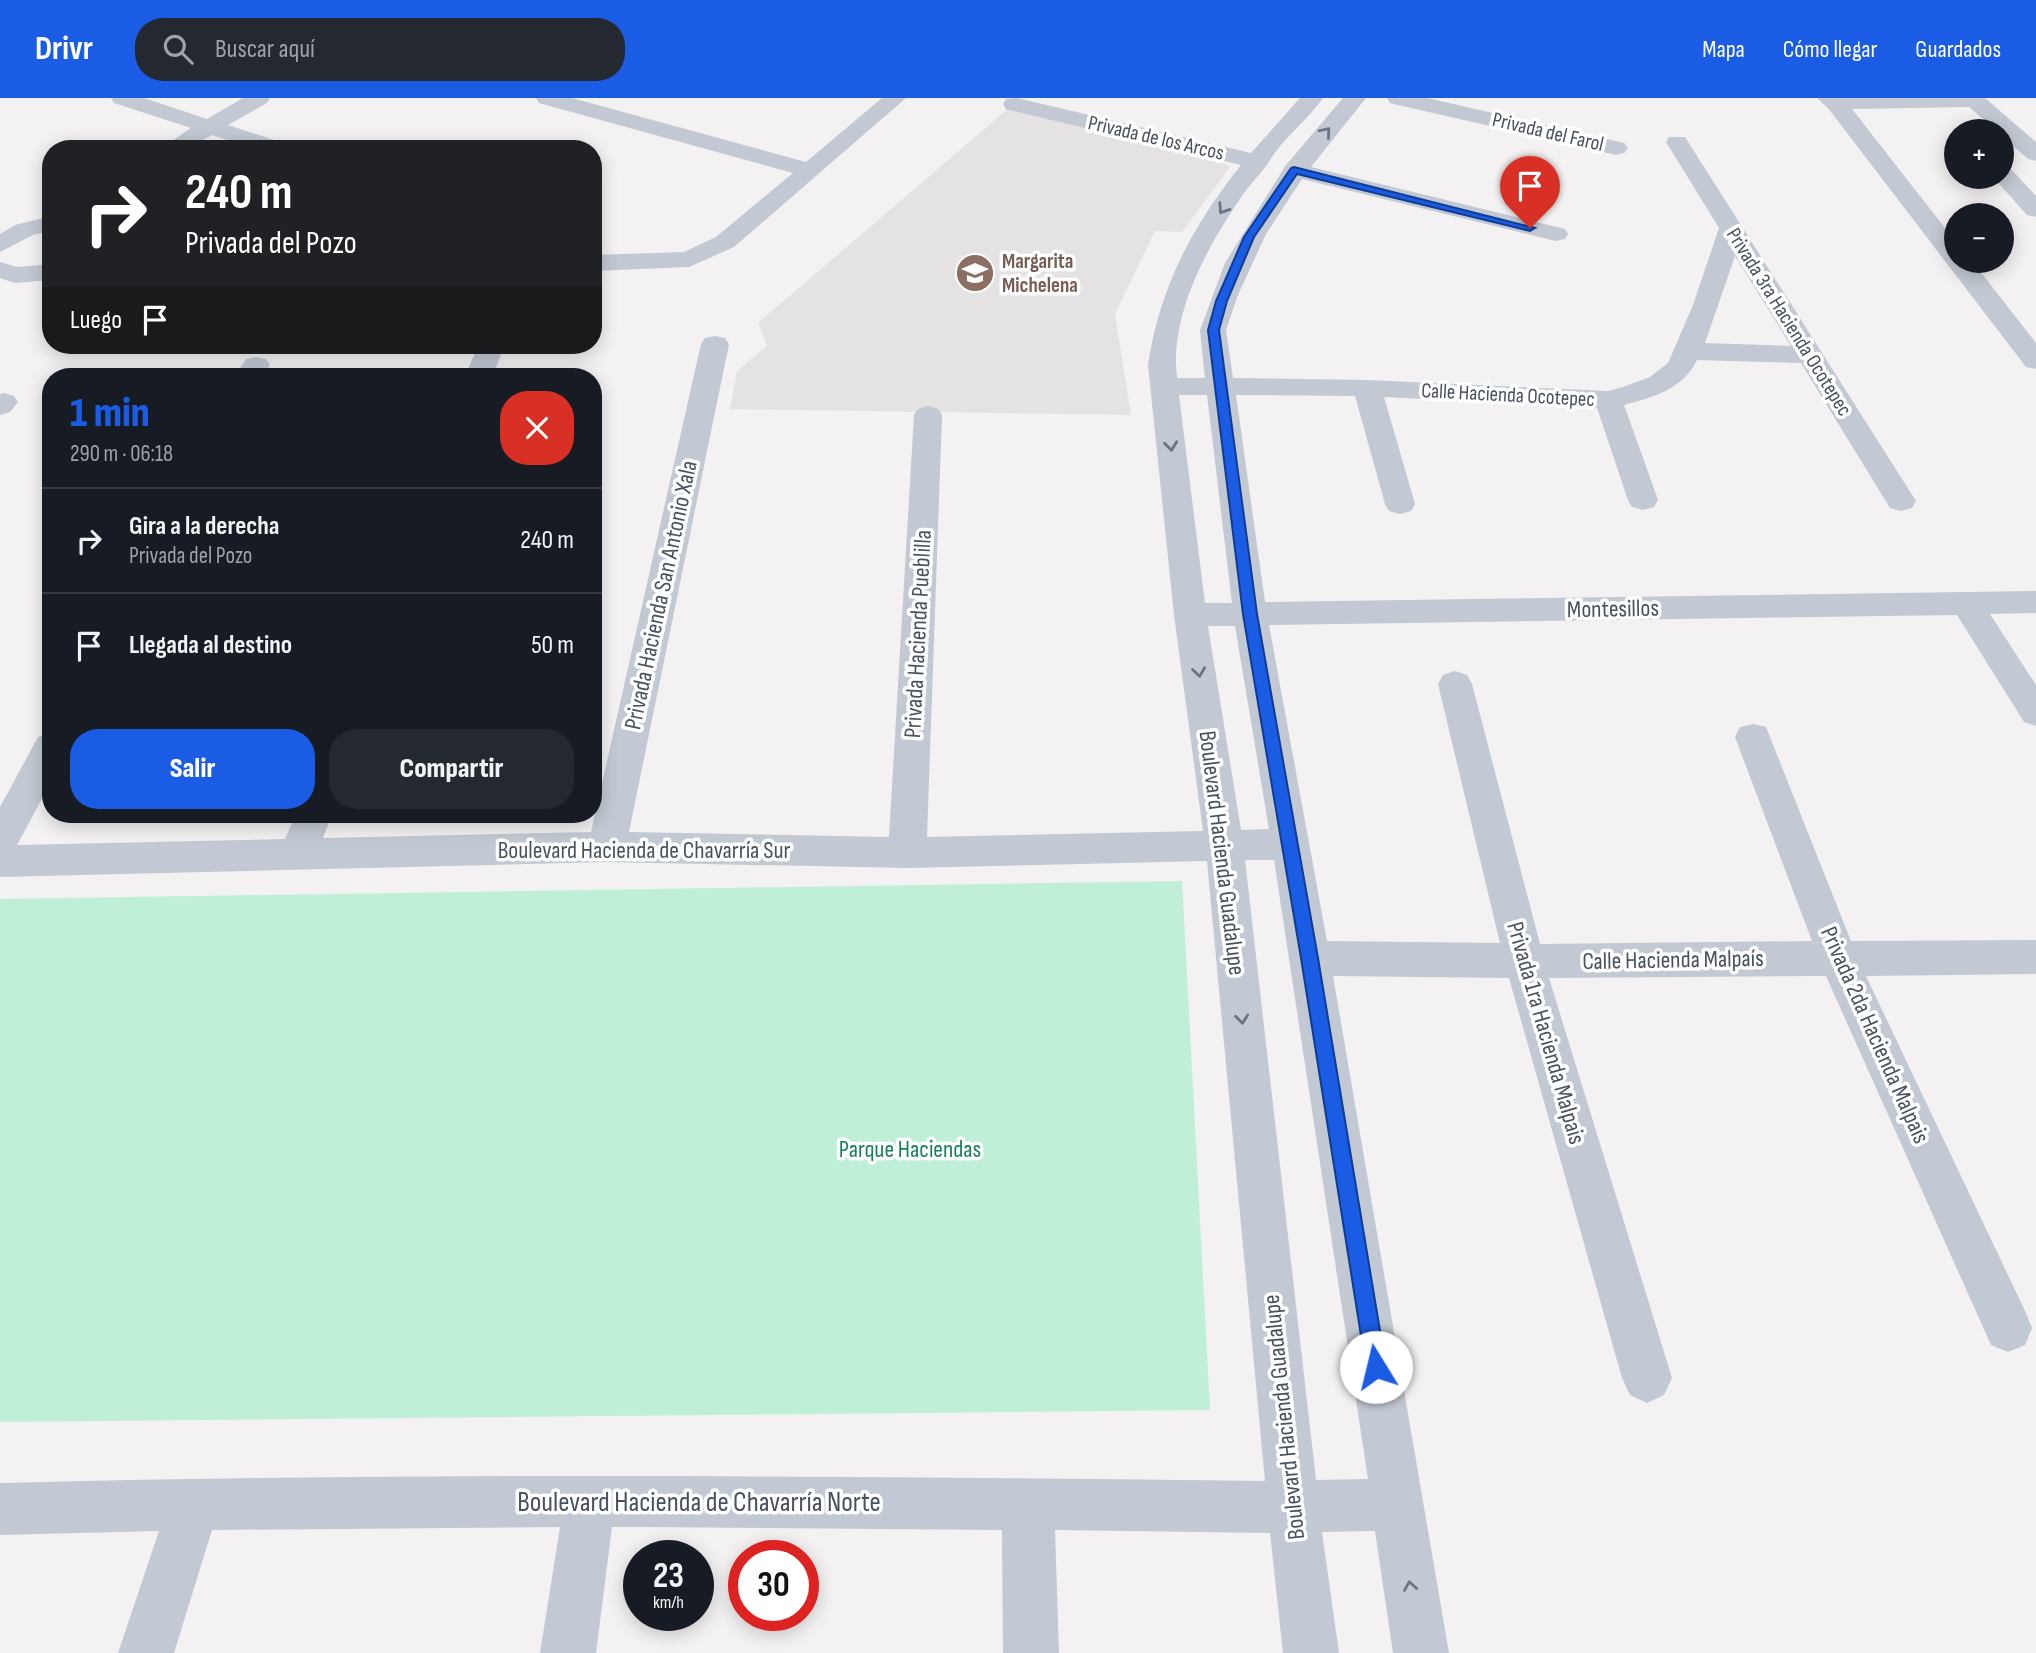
<!DOCTYPE html>
<html lang="es">
<head>
<meta charset="utf-8">
<style>
	:root { --surface:#171b24; --page:#242831; --text:#f1f3f6; --muted:#9ea1a6; --line:#363941; --accent:#1a5ce3 }
	body { margin:0; font-family:"Sofia Sans Condensed",sans-serif; background:var(--page); color:var(--text); height:100vh; display:flex; flex-direction:column; font-size:26px; white-space:nowrap }
	* { box-sizing:border-box; margin:0 }
	p { font-size:23px; color:var(--muted) }
	.icon { flex:none; width:38px; height:38px; fill:none; stroke:currentColor; stroke-width:2; stroke-linecap:round; stroke-linejoin:round }
	.map { position:relative; flex:1; overflow:hidden }
	.details { position:absolute; left:42px; top:270px; width:560px; height:455px; display:flex; flex-direction:column; background:var(--surface); border-radius:28px; box-shadow:0 4px 18px #0003 }
	.details>* { flex:none }
	.banner { position:absolute; left:42px; top:42px; width:560px; height:214px; border-radius:28px; box-shadow:0 4px 18px #0003; background:#202124; color:#fff; overflow:hidden }
	.tools { position:absolute; left:1944px; top:21px; display:grid; gap:14px }
	.tools a { display:grid; place-items:center; width:70px; height:70px; border-radius:50%; background:var(--surface); box-shadow:0 4px 18px #0003; font-size:35px }
	.speed { position:absolute; left:623px; top:1442px; display:flex; gap:14px; font-size:35px; font-weight:700; text-align:center }
	.speed>* { display:grid; place-content:center; width:91px; height:91px; border-radius:50%; background:var(--surface); box-shadow:0 4px 18px #0003; line-height:1 }
	.speed small { font-size:18px; font-weight:400 }
	.speed .limit { border:10px solid #d22; background:#fff; color:#111 }
	.pin { position:absolute; display:grid; place-items:center; width:60px; height:60px; color:#fff; margin:-72px -30px; border-radius:50% 50% 50% 0; rotate:-45deg; box-shadow:0 0 7px #0007 }
	.pin .icon { rotate:45deg }
	.me { position:absolute; width:77px; margin:-38px; rotate:351deg; stroke-linejoin:round; filter:drop-shadow(0 0 5px #0008) }
	.turn { display:flex; align-items:center; gap:24px; height:147px; padding:0 28px; font-size:32px }
	.turn .icon { width:91px; height:91px; stroke-width:2.5 }
	.turn b { display:block; font-size:49px; line-height:60px }
	.then { display:flex; align-items:center; height:66px; padding:0 28px; background:#0003; gap:14px; font-size:26px }
	.round { display:grid; place-items:center; flex:none; width:74px; height:74px; border-radius:28px; background:var(--page) }
	.overview { display:flex; align-items:center; justify-content:space-between; height:119px; padding:0 28px }
	h1 { font-size:42px; font-weight:800; line-height:52px; color:var(--accent) }
	.action { display:flex; gap:14px; margin-top:auto; padding:14px 28px }
	.action a { flex:1; height:80px; border-radius:28px; background:var(--accent); color:#fff; font-size:28px; font-weight:800; line-height:80px; text-align:center }
	.action a+a { background:var(--page); color:var(--text) }
	ul { padding:0; list-style:none }
	li { display:flex; align-items:center; gap:21px; height:105px; padding:0 28px; border-top:2px solid var(--line) }
	li div { flex:1 }
	li b { display:block; font-size:26px }
	li em { font-style:normal }
	header { display:flex; align-items:center; gap:42px; box-sizing:border-box; height:98px; padding:0 35px; background:var(--accent); color:#fff }
	header strong { font-size:33px }
	nav { display:flex; gap:38px; margin-inline-start:auto; font-size:24px }
	.search { width:490px; height:63px; background:var(--page); display:flex; align-items:center; gap:18px; box-sizing:border-box; padding:0 24px; border-radius:28px; color:var(--muted); font-size:26px }
	.map>svg:first-child { display:block }
	.education { fill:#e4e2e3 }
	.green { fill:#c0efd8 }
	.lines { fill:none; stroke-linecap:round; stroke-linejoin:round }
	.minor { fill:#c2c9d2; fill-rule:evenodd }
	.oneway { stroke:#6d7581 }
	.route { fill:#1a5ce3; stroke:#113c94; stroke-width:2 }
	.labels { text-anchor:middle; dominant-baseline:central; stroke-width:7; stroke-linejoin:round; paint-order:stroke }
	.far-street-label { font-size:21px; fill:#48515e; stroke:#fff }
	.far-education-label { font-size:21px; font-weight:bold; fill:#785e54; stroke:#fff; text-anchor:start }
	.street-label { font-size:24px; fill:#48515e; stroke:#fff }
	.park-label { font-size:24px; fill:#188158; stroke:#fff }
	.near-street-label { font-size:28px; fill:#48515e; stroke:#fff }
</style>
</head>
<body>
<header>
<strong>Drivr</strong>
<div class="search"><svg class="icon" aria-label="search" viewBox="0 0 24 24"><circle cx="10" cy="10" r="6"/><path d="M15 15l6 6"/></svg>Buscar aquí</div>
<nav><a>Mapa</a><a>Cómo llegar</a><a>Guardados</a></nav>
</header>
<div class="map">
<svg width="2036" height="1555" viewBox="0 0 2036 1555">
	<rect width="100%" height="100%" fill="#f3f1f1"/>
	<path class="education" d="M1010 9 1231 68 1182 134 1155 133 1115 216 1131 317 730 311 737 273 767 248 758 225Z"/>
	<path class="green" d="M1182 783 1210 1312 0 1324V801Z"/>
	<g class="lines">
		<path class="minor" d="M111 0H144L207 21 243 0H270L267 5 228 27 286 46 289 51H254L212 37 188 51H160L191 30 114 5Z
			M536 0H572L806 64 882 0H906L734 149 689 169 593 173V157L684 154 716 139 793 75 539 5Z
			M1017 0 1251 55 1300 0H1323C1308 22 1284 39 1270 62 1264 72 1253 83 1244 95 1209 146 1169 215 1177 280H1205L1200 232 1225 165 1286 67 1343 0H1366L1311 69 1565 131 1568 136 1565 141 1556 143 1302 81 1266 136 1238 197 1226 232 1233 280 1367 282 1608 293 1623 289 1650 279 1668 265 1693 207 1719 130 1666 44 1669 39H1685L1916 403 1912 410 1901 413 1890 410 1801 265 1697 262C1683 291 1654 299 1624 307L1658 402 1654 409 1643 412 1632 409 1628 402 1597 310 1384 299 1415 406 1411 413 1400 416 1389 413 1385 406 1355 298 1236 297 1265 504 2036 493V515L1990 516 2036 587V628L2024 624 1957 517 1269 527 1327 843 1500 845 1438 586 1443 577 1455 573 1467 577 1472 586 1540 846 1812 843 1735 639 1740 629 1753 626 1766 629 1851 843 2036 842V876L1866 878 2025 1213 2032 1230 2025 1247 2008 1254 1991 1247 1826 878 1549 880 1672 1280 1664 1297 1647 1305 1630 1297 1622 1280 1509 880 1333 878 1449 1555H1393L1375 1433 1322 1434 1339 1555H1283L1270 1435 1055 1432 1059 1555H1003L1002 1432 646 1429H612L596 1555H540L560 1429 212 1432 174 1555H118L159 1433 0 1437V1385C421 1374 843 1378 1265 1383L1207 763 907 770 607 764 0 779V709L38 639 51 635V684L17 747 285 741 296 716H332L323 740 591 734 701 246 705 240 715 238 725 240 729 246 629 734 889 739 914 317 918 311 928 308 938 311 942 317 927 739 1203 733 1174 517 1148 267C1160 188 1192 129 1241 67L1006 11 1003 6 1006 1ZM1735 158 1791 248 1705 245ZM1179 297H1207L1232 505H1205ZM1208 528H1235L1269 731 1241 732ZM1245 762H1274L1368 1381 1316 1382Z
			M1387 0H1427L1624 45 1628 50 1624 55 1616 57 1398 7 1390 5Z
			M1817 0H1985L2036 44V63L2028 61 2002 38V33H1997L1969 9 1852 11 1956 144V163H1972L2036 245V271L2026 269 1828 10Z
			M2002 68 2010 70 2036 98V119L2027 117 1993 79H2002Z
			M51 118V133L33 137 0 154V136L15 127Z
			M0 164 17 169 51 166V182L15 185 0 180Z
			M492 247 498 248 502 254 493 278H465L478 248Z
			M256 259 266 261 270 267 263 278H235L246 261Z
			M4 295 14 298 18 304 10 314 0 317V296Z"/>
	</g>
	<defs><path id="oneway-chevron" d="M-2-3.5L2.5 0L-2 3.5" fill="none" stroke-width="1.6" stroke-linecap="round" stroke-linejoin="round" transform="scale(1.75)"/></defs>
	<g class="oneway">
		<use href="#oneway-chevron" transform="translate(1326 34) rotate(-50)"/>
		<use href="#oneway-chevron" transform="translate(1223 111) rotate(123)"/>
		<use href="#oneway-chevron" transform="translate(1171 348) rotate(83)"/>
		<use href="#oneway-chevron" transform="translate(1199 574) rotate(82)"/>
		<use href="#oneway-chevron" transform="translate(1242 921) rotate(84)"/>
		<use href="#oneway-chevron" transform="translate(1410 1488) rotate(-99)"/>
	</g>
	<path class="route" d="M1294 69 1535 130 1530 133 1297 76 1254 139 1227 203 1219 232 1257 516 1318 860 1386 1269 1383 1277 1376 1280 1369 1277 1366 1269 1301 860 1243 516 1208 232 1216 203 1244 139 1291 70Z"/>
	<defs>
		<g id="school-disc" transform="scale(2.0125)"><circle r="9.5" fill="#8d6e63" stroke="#fff"/><path d="M0-5L7-2L0 1L-7-2ZM-4 1L0 2.5L4 1V4Q0 6-4 4Z" fill="#fff"/></g>
	</defs>
	<g fill-rule="evenodd">
		<use href="#school-disc" x="975" y="175"/>
	</g>
	<g class="labels">
		<g class="far-street-label">
			<text transform="translate(1548 34) rotate(13)">Privada del Farol</text>
			<text transform="translate(1156 40) rotate(13)">Privada de los Arcos</text>
			<text transform="translate(1789 224) rotate(58)">Privada 3ra Hacienda Ocotepec</text>
			<text transform="translate(1508 297) rotate(3)">Calle Hacienda Ocotepec</text>
		</g>
		<g class="far-education-label">
			<text x="1002" y="163">Margarita<tspan x="1002" dy="24">Michelena</tspan></text>
		</g>
		<g class="street-label">
			<text transform="translate(661 497) rotate(-78)">Privada Hacienda San Antonio Xala</text>
			<text transform="translate(1613 511) rotate(-1)">Montesillos</text>
			<text transform="translate(918 536) rotate(-87)">Privada Hacienda Pueblilla</text>
			<text x="644" y="752">Boulevard Hacienda de Chavarría Sur</text>
			<text transform="translate(1222 755) rotate(83)">Boulevard Hacienda Guadalupe</text>
			<text transform="translate(1673 862) rotate(-1)">Calle Hacienda Malpaís</text>
			<text transform="translate(1546 935) rotate(74)">Privada 1ra Hacienda Malpais</text>
			<text transform="translate(1875 937) rotate(66)">Privada 2da Hacienda Malpais</text>
			<text transform="translate(1284 1319) rotate(-96)">Boulevard Hacienda Guadalupe</text>
		</g>
		<g class="park-label">
			<text x="910" y="1051">Parque Haciendas</text>
		</g>
		<g class="near-street-label">
			<text x="699" y="1404">Boulevard Hacienda de Chavarría Norte</text>
		</g>
	</g>
</svg>
<div class="tools">
<a>+</a>
<a>−</a>
</div>
<div class="speed"><div>23<small>km/h</small></div><div class="limit">30</div></div>
<div class="pin" style="left:1530px;top:130px;background:#d93025"><svg class="icon" aria-label="arrive" viewBox="0 0 24 24"><path d="M6 21V4h12l-3 4 3 4H6"/></svg></div>
<svg class="me" style="left:1376px;top:1269px" viewBox="-20 -20 40 40"><circle r="19" fill="#fff"/><path d="M0-13L10 11 0 6-10 11z" fill="#1a5ce3"/></svg>
<div class="banner">
<div class="turn"><svg class="icon" aria-label="right" viewBox="0 0 24 24"><path d="M7 20v-9h11M14 6l5 5-5 5"/></svg><div><b>240 m</b>Privada del Pozo</div></div>
<div class="then">Luego<svg class="icon" aria-label="arrive" viewBox="0 0 24 24"><path d="M6 21V4h12l-3 4 3 4H6"/></svg></div>
</div>
<section class="details">
<div class="overview"><div><h1>1 min</h1><p>290 m · 06:18</p></div><a class="round" style="background:#d93025;color:#fff"><svg class="icon" aria-label="close" viewBox="0 0 24 24"><path d="M6 6l12 12M18 6L6 18"/></svg></a></div>
<ul>
<li><svg class="icon" aria-label="right" viewBox="0 0 24 24"><path d="M7 20v-9h11M14 6l5 5-5 5"/></svg><div><b>Gira a la derecha</b><p>Privada del Pozo</p></div><em>240 m</em></li>
<li><svg class="icon" aria-label="arrive" viewBox="0 0 24 24"><path d="M6 21V4h12l-3 4 3 4H6"/></svg><div><b>Llegada al destino</b></div><em>50 m</em></li>
</ul>
<div class="action"><a>Salir</a><a>Compartir</a></div>
</section>
</div>
</body>
</html>
